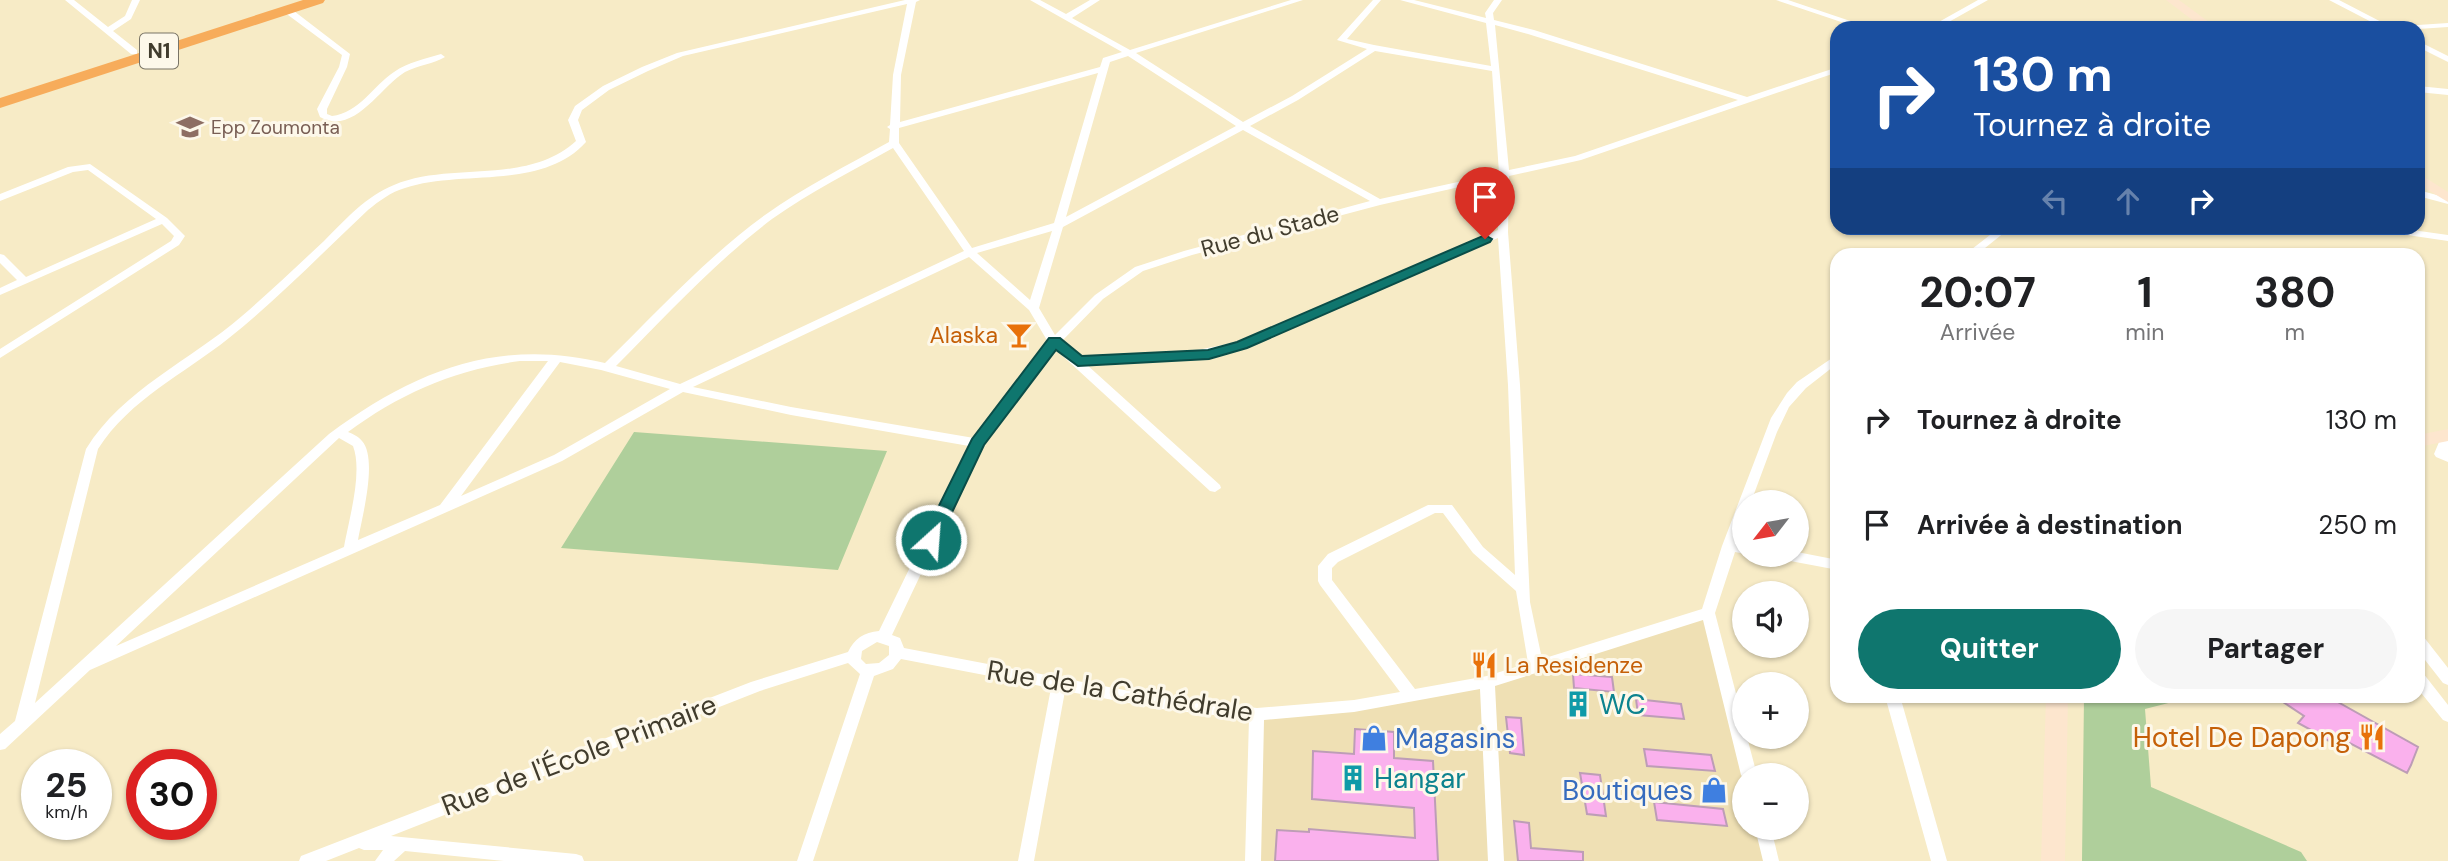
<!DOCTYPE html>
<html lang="fr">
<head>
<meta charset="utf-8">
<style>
	:root { --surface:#fff; --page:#f6f6f6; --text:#202124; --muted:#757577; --accent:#0f766e }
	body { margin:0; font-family:"DM Sans",sans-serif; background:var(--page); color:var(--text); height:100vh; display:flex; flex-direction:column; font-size:26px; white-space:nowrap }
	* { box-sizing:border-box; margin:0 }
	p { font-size:23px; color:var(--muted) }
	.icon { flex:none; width:38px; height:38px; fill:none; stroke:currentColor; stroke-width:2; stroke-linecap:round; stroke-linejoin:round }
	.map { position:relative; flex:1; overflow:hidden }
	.drawer { position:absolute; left:1830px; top:248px; width:595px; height:455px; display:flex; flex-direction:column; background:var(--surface); border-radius:21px; box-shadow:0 2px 5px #0004 }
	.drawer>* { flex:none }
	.guide { position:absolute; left:1830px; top:21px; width:595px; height:214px; border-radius:21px; box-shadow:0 2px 5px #0004; background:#1a4fa0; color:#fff; overflow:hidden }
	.needle { width:46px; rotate:239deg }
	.fabs { position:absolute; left:1732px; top:490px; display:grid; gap:14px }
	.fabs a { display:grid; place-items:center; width:77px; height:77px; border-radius:50%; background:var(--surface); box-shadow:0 2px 5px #0004; font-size:35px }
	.speed { position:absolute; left:21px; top:749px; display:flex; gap:14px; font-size:35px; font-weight:700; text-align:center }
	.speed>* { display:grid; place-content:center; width:91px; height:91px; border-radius:50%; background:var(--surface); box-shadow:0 2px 5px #0004; line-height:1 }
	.speed small { font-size:18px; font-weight:400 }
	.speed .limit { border:10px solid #d22; background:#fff; color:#111 }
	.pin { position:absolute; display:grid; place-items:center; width:60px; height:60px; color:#fff; margin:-72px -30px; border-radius:50% 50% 50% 0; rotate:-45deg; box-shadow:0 0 7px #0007 }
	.pin .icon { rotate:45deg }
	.me { position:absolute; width:77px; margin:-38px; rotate:26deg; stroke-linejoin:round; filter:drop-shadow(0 0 5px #0008) }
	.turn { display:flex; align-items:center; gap:24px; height:147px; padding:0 28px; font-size:32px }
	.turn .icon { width:91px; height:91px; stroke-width:2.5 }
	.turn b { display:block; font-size:49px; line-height:60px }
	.lanes { display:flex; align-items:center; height:66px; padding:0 28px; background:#0003; justify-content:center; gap:35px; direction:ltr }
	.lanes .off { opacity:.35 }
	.eta { display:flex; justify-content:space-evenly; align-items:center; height:119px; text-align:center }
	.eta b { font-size:42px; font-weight:700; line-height:49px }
	.cta { display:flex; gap:14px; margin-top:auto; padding:14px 28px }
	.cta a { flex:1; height:80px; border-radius:42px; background:var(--accent); color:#fff; font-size:28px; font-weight:700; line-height:80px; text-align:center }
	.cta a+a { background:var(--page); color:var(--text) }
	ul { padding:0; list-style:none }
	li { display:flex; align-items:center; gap:21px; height:105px; padding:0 28px }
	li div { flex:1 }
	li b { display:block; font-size:26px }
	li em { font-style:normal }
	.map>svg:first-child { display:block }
	.built { fill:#efe0b4 }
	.green { fill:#afcf9b }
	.building { fill:#fab1ed; stroke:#bd9db6; stroke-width:2 }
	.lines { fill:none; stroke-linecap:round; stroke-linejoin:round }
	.street { fill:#fff; fill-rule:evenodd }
	.secondary { fill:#fde6ce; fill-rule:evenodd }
	.highway { fill:#f7ac5b; fill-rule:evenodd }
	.route { fill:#0f766e; stroke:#0a4d48; stroke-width:2 }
	.labels { text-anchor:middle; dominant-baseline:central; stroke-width:6; stroke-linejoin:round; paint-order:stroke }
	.far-education-label { font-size:19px; fill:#785e54; stroke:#fdf8ea; text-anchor:start }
	.shield { fill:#fdf8ea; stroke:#797466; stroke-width:2 }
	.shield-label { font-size:21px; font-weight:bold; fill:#413c2d }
	.street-label { font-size:23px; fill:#413c2d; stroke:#fdf8ea }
	.food-label { font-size:23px; fill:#c56008; stroke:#fdf8ea; text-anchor:end }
	.near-street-label { font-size:28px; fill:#413c2d; stroke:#fdf8ea }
	.near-culture-label { font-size:28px; fill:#0d838f; stroke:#fdf8ea; text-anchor:start }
	.near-food-label { font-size:28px; fill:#c56008; stroke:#fdf8ea; text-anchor:end }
	.near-shop-label { font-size:28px; fill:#366cbe; stroke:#fdf8ea; text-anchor:start }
</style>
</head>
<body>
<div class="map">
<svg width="2448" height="861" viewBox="0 0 2448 861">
	<rect width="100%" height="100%" fill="#f7ebc6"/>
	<path class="built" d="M1704 619 1747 775 1745 828H1761L1770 861H1255L1263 718 1450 693Z"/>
	<path class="green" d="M634 432 887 451 838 570 561 548Z
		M2084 697H2192L2145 709 2151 787 2301 852 2307 861H2082Z"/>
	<path class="building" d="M1573 674 1612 677 1614 692 1574 688Z
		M1568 696 1586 697 1588 713 1570 711Z
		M2274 696H2327L2418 747 2411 765 2407 773 2342 739 2339 743 2332 742 2312 734 2313 731 2298 723 2304 716Z
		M1636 699 1681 704 1684 719 1638 715Z
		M1506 717 1521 718 1524 755 1510 753Z
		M1355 729 1394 732V758L1433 761 1438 861H1275L1277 830 1309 832V829L1415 838 1414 808 1312 799 1313 751 1354 754Z
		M1644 749 1711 755 1715 771 1647 766Z
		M1580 773 1600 775 1606 816 1587 814Z
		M1654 802 1723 809 1727 826 1657 820Z
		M1514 821 1529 823 1531 848 1583 852V861H1518Z"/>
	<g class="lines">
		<path class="street" d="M65 0H74L108 27 125 16 132 0H140L131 19 113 31 137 50V54H131Z
			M905 0H920L916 2 901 75 900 122 1100 67 1103 58 1122 52 1030 0H1040L1066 14 1090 0H1100L1072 18 1130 50 1291 0H1303L1136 53 1243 122 1292 96 1367 49 1337 40 1373 0H1381L1347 39 1374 45 1491 66 1486 23 1400 0H1414L1486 18 1485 13 1494 0H1502L1493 13 1494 20 1534 30 1747 97 1838 67V72L1581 160 1509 176 1508 232 1520 385 1530 602 1542 659 1702 609 1722 546 1771 418 1787 393 1797 382 1838 354V363L1806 388 1789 407 1777 432 1751 502H1745V523L1738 543 1745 544V554L1735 552 1715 613 1745 728V737H1747L1757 775H1745V780L1741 775 1703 620 1495 686 1504 861H1488L1480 689 1354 712 1264 720 1261 861H1245L1249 719 1161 709 1065 691 1034 861H1018L1051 688 901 659 893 669 874 676 813 861H797L860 674 848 663 760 691 391 836 576 854 582 856 584 861H504L405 851 394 861H375L383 850H364L359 848 326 861H299L301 856 751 682 848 652C854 639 864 632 879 631L969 446 791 415 683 392 562 461 90 670 5 749 0 750V734L15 721 86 449C123 389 190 361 242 316 270 292 297 266 324 241 345 220 366 196 394 185 452 161 526 186 576 141L568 120 575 106 603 86 642 67 677 53ZM907 4 893 75 890 125 887 127 890 129 889 142C848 165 804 187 765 215 706 258 657 312 605 363 498 337 414 371 329 434L35 703 98 449C130 399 184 374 229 338 278 299 322 253 368 210 379 201 391 192 405 188 461 169 542 191 586 142L578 120 582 110 609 90 648 71 683 56ZM1495 25 1528 34 1738 100 1575 156 1509 170ZM1375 51 1492 71 1499 173 1380 199 1250 126 1298 100ZM1128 56 1236 126 1066 217 1110 62ZM1098 73 1054 223 972 248 899 143V128ZM1243 130 1370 201 1184 251 1135 267 1095 295 1055 335 1039 308 1063 227ZM893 148 964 251 680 384 616 366C666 316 715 262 772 219 810 192 852 171 893 148ZM1499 178 1498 230 1238 342 1182 353 1078 357 1061 342 1103 299 1143 271 1192 255 1380 205ZM1052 231 1030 300 977 253ZM1498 238 1508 385 1515 575 1483 547 1452 505H1428L1328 554 1318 566V581L1320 585 1400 692 1354 700 1257 708 1161 697 904 648 900 638 892 635 982 445 1055 349 1210 491 1215 492 1221 488 1220 485 1086 364C1140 363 1193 362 1246 348ZM969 257 1029 310 1048 342 974 438 791 407 693 387ZM520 361H548L440 505 358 540C362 517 378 459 362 441 358 436 353 434 348 432 399 394 456 369 520 361ZM560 362 601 370 670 389 554 455 461 496ZM339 438 353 446C363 472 349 519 344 547L116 646ZM1435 513H1443L1473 553 1516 591 1528 663 1487 676 1415 689 1332 580V568L1338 562ZM877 642 889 646V655L879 663 866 664 861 659 862 651Z
			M1776 0H1788L1871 28H1859Z
			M1978 0H1988L1938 28H1928Z
			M2329 0H2339L2393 28H2383Z
			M284 8H290L350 54 347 67 327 109V114L332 116C359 113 373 86 394 72 408 62 425 59 441 54L445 57C434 64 418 65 405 72 380 87 354 136 320 117L317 109 339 67 342 55 284 12Z
			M2448 23V27L2418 29 2399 28 2403 26Z
			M2418 41 2448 56V62L2418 47Z
			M2418 86 2448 89V95L2418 92Z
			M90 164 167 218 185 236 179 245 0 358V349L171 241 174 236 162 224 0 295V288L17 280 0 263V254L4 255 26 277 156 219 88 170 73 172 0 201V194L68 167Z
			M2418 190 2448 198V204L2418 196Z
			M1999 228H2010L1975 256H1963Z
			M2375 228H2398L2448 235V241L2380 231Z
			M2448 431V462L2436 457 2434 454 2442 435Z
			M1797 552 1838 560V570L1785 560 1780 559 1778 555H1797Z
			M2418 635 2423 636 2448 668V685L2443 683 2418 651Z
			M2418 671 2423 673 2448 705V722L2443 720 2418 689Z
			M1885 696H1900L1947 861H1931Z
			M1755 828H1771L1779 861H1763Z"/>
		<path class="secondary" d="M2166 0H2179L2217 28H2203Z
			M2418 173 2448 192V202L2418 184Z
			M2448 429V441L2418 447V435Z
			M2046 696H2068L2065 861H2041Z"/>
		<path class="highway" d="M303 0H325L323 3 0 108V98Z"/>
	</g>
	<path class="route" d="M1485 235 1492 239 1490 242 1247 348 1209 359 1078 366 1056 350 984 445 937 544H925L922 540 972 439 1049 338H1060L1082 356 1208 350 1237 342Z"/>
	<defs>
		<g id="school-bare" transform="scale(2.1)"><path d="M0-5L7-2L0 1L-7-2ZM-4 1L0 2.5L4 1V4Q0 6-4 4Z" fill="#8d6e63" stroke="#fdf8ea" stroke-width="2.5" paint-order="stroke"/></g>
		<g id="bar-bare" transform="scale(2.1)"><path d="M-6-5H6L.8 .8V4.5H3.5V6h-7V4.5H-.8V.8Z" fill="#e8710a" stroke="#fdf8ea" stroke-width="2.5" paint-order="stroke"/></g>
		<g id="restaurant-bare" transform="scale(2.1)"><path d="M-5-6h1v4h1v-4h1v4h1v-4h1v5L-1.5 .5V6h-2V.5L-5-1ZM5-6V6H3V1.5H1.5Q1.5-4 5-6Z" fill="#e8710a" stroke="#fdf8ea" stroke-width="2.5" paint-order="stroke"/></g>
		<g id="building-bare" transform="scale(2.1)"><path d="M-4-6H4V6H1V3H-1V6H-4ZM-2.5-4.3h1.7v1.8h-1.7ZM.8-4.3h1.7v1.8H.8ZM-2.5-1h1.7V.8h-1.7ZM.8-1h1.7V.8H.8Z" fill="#0f9aa8" stroke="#fdf8ea" stroke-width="2.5" paint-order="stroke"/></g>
		<g id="shop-bare" transform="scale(2.1)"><path d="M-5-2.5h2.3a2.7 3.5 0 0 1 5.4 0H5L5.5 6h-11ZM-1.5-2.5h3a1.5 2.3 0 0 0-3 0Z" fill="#3f7fe0" stroke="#fdf8ea" stroke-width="2.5" paint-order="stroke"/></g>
	</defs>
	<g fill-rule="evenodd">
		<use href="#school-bare" x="190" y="127"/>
		<use href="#bar-bare" x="1019" y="335"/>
		<use href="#restaurant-bare" x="1484" y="665"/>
		<use href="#building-bare" x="1578" y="704"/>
		<use href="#restaurant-bare" x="2372" y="737"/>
		<use href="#shop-bare" x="1374" y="738"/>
		<use href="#building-bare" x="1353" y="778"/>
		<use href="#shop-bare" x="1714" y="790"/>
	</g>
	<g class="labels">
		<g class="far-education-label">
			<text x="211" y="127">Epp Zoumonta</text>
		</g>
		<rect class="shield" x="140" y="33.5" width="38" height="35" rx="5"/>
		<g class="shield-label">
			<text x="159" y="51">N1</text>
		</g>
		<g class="street-label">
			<text transform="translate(1270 231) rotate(-15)">Rue du Stade</text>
		</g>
		<g class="food-label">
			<text x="998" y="335">Alaska</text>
			<text x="1505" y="665" text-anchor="start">La Residenze</text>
		</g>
		<g class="near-street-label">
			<text transform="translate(1120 691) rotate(9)">Rue de la Cathédrale</text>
			<text transform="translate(579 755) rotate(-21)">Rue de l'École Primaire</text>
		</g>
		<g class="near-culture-label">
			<text x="1599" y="704">WC</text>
			<text x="1374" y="778">Hangar</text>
		</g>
		<g class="near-food-label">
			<text x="2351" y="737">Hotel De Dapong</text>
		</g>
		<g class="near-shop-label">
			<text x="1395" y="738">Magasins</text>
			<text x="1693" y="790" text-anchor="end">Boutiques</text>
		</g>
	</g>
</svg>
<div class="fabs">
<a><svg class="needle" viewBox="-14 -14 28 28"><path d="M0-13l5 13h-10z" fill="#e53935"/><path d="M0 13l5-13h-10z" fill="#757577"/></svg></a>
<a><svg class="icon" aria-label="sound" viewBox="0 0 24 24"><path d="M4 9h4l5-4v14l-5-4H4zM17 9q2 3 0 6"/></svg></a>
<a>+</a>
<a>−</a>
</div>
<div class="speed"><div>25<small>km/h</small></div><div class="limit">30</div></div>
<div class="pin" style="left:1485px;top:239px;background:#d93025"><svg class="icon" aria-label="arrive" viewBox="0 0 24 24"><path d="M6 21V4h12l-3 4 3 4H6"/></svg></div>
<svg class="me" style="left:931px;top:540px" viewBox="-20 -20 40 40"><circle r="17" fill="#0f766e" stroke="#fff" stroke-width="3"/><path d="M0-11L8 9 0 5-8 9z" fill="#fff"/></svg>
<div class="guide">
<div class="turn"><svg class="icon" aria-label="right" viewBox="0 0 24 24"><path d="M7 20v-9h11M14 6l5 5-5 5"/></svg><div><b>130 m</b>Tournez à droite</div></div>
<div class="lanes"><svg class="icon off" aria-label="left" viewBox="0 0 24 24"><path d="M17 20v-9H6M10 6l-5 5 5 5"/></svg><svg class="icon off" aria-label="ahead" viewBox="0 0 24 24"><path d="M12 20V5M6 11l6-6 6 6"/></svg><svg class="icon" aria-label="right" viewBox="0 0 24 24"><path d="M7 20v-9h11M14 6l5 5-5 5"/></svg></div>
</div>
<section class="drawer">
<div class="eta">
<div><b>20:07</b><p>Arrivée</p></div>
<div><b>1</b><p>min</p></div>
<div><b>380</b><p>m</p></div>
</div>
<ul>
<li><svg class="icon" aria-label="right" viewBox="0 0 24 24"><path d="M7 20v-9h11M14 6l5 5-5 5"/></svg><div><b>Tournez à droite</b></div><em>130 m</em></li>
<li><svg class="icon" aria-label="arrive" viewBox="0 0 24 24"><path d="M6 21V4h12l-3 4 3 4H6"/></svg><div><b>Arrivée à destination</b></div><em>250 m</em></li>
</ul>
<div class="cta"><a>Quitter</a><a>Partager</a></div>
</section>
</div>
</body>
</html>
